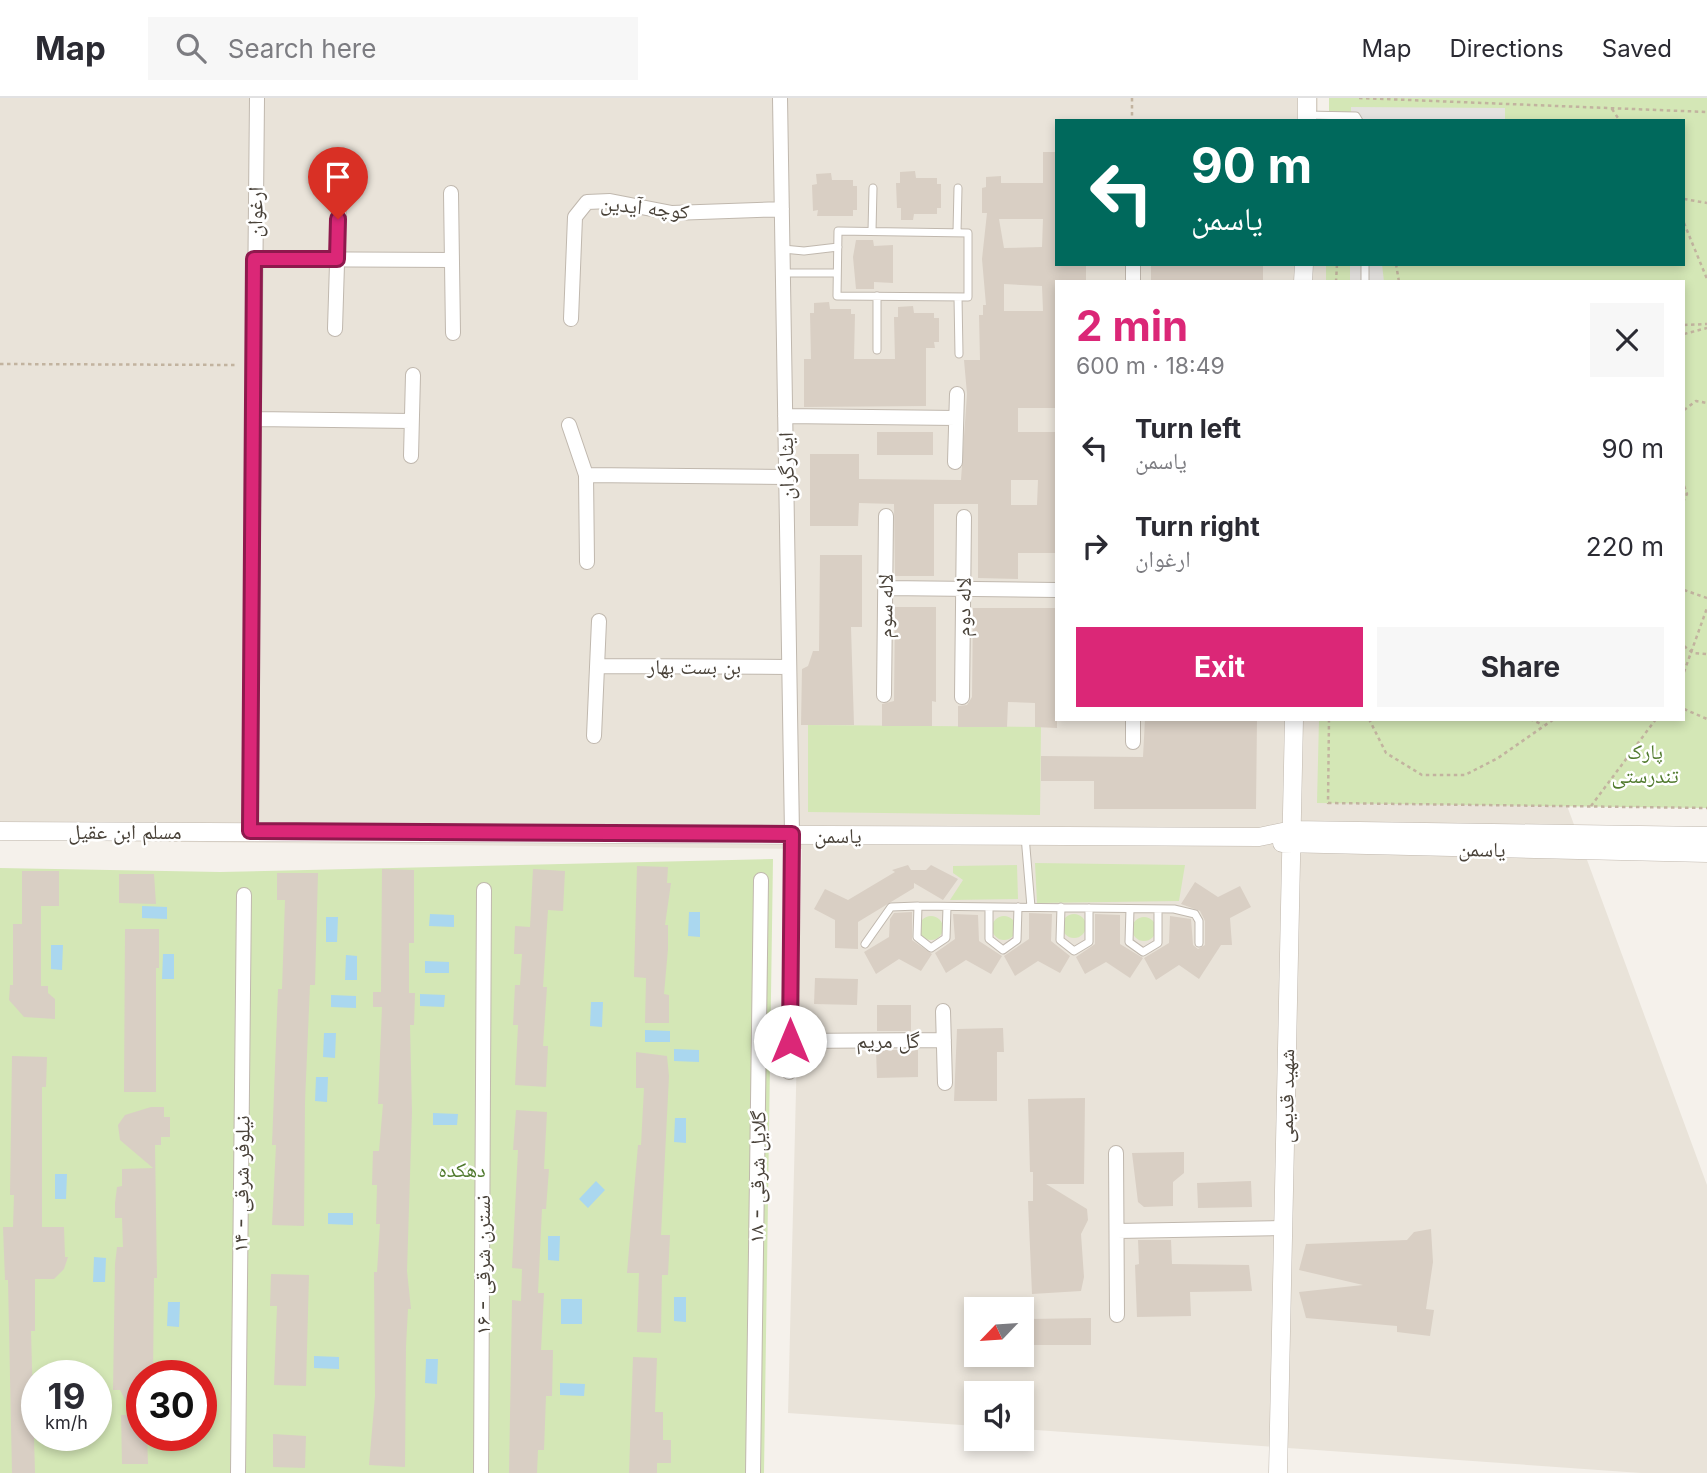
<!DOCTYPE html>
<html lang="en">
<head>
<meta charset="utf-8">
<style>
	:root { --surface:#fff; --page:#f7f7f7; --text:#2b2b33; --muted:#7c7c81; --line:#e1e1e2; --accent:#db2777 }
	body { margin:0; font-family:Inter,"Noto Naskh Arabic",sans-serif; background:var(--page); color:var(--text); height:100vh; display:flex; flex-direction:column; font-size:26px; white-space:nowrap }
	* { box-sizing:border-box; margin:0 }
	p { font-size:23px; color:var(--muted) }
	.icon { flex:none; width:38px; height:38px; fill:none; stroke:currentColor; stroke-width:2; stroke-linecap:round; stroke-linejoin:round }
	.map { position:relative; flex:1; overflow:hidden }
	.details { position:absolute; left:1055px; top:182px; width:630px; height:441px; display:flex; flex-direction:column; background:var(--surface); border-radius:0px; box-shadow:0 4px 10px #0003 }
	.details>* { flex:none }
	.hud { position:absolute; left:1055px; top:21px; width:630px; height:147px; border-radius:0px; box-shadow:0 4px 10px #0003; background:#00695c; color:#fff; overflow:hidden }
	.needle { width:46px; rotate:245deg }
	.buttons { position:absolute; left:964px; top:1199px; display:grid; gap:14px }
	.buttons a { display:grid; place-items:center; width:70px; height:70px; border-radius:0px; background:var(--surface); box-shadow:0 4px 10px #0003; font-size:35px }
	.speed { position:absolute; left:21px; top:1262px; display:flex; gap:14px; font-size:35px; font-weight:700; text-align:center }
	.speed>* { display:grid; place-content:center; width:91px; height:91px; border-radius:50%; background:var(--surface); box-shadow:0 4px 10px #0003; line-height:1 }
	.speed small { font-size:18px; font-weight:400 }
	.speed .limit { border:10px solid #d22; background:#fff; color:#111 }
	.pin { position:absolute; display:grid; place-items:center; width:60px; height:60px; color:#fff; margin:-72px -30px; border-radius:50% 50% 50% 0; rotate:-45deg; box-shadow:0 0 7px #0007 }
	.pin .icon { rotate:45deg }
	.me { position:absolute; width:77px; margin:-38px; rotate:0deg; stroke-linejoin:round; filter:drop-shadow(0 0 5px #0008) }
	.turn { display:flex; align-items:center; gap:24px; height:147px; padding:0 21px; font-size:32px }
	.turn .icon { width:91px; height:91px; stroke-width:2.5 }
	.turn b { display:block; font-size:49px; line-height:60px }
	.round { display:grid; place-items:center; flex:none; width:74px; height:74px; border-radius:0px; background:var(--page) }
	.headline { display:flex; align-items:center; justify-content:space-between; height:119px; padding:0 21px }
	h1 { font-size:42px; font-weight:700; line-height:52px; color:var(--accent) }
	.button { display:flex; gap:14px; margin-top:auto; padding:14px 21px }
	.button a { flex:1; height:80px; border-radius:0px; background:var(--accent); color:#fff; font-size:28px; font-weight:700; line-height:80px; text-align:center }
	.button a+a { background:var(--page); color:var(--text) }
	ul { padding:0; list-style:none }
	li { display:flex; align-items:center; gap:21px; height:98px; padding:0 21px }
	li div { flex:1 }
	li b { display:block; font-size:26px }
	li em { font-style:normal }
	header { display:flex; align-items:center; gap:42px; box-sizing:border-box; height:98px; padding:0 35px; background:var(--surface); border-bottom:2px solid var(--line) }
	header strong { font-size:33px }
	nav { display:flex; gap:38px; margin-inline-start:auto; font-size:24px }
	.search { width:490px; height:63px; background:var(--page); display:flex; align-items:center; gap:18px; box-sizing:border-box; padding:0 24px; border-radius:0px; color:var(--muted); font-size:26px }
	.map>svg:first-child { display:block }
	.residential { fill:#e9e3d9; fill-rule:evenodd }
	.green { fill:#d4e7b6; fill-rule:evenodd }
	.parking { fill:#e4e2df }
	.water { fill:#aad7ef }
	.building { fill:#d9cfc4; fill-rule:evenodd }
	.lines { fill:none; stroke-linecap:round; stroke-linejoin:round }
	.service-casing { stroke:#c0b8ae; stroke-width:9 }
	.minor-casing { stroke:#c0b8ae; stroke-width:16 }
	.tertiary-casing { stroke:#c0b8ae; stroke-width:19 }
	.path { stroke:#c2b39f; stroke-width:2.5; stroke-dasharray:3.5 3.5; stroke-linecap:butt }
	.service { stroke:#fff; stroke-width:7 }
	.minor { stroke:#fff; stroke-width:14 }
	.tertiary { stroke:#fff; stroke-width:18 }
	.route-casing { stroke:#8e194d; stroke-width:18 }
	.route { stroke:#db2777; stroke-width:12 }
	.labels { text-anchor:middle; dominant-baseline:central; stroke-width:5; stroke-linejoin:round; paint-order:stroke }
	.street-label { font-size:21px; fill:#494239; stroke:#fff }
	.park-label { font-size:21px; fill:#507a2d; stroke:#fff }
</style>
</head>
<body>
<header>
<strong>Map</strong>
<div class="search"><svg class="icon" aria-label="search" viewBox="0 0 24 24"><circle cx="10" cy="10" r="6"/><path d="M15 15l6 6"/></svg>Search here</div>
<nav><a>Map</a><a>Directions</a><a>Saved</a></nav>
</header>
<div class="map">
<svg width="1707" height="1375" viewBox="0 0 1707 1375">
	<rect width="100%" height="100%" fill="#f5f1eb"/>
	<path class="residential" d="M0 0H1318V23H1057V166H1367L1373 184H1057V621H1535L1707 1087V1375H1641L1022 1331V1295H976V1328L788 1315 802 751 0 742ZM976 1211H1022V1256H976Z"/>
	<path class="green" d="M1329 0H1707V710L1317 705 1319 621H1684V184H1326V166H1684V23H1329Z
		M808 627 1041 629 1040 717 808 714Z
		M773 761 764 1375H0V770L220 774ZM37 1278H96V1337H37ZM142 1278H201V1337H142Z
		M1035 765 1185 767 1179 803 1037 805Z
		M1017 767 1018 801 950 802 963 782 953 775V768Z
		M1062 828a12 12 0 1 1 24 0a12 12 0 1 1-24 0Z
		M919 830a12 12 0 1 1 24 0a12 12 0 1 1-24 0Z
		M992 830a12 12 0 1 1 24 0a12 12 0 1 1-24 0Z
		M1132 831a12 12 0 1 1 24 0a12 12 0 1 1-24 0Z"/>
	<path class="parking" d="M1351 9 1505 10V23H1351Z
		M1350 166H1382L1384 184H1350Z"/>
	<path class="water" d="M142 808 167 809V821L142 820Z
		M689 814H700V839L688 838Z
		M430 816 454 817V829L429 828Z
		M326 819H338L337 844H326Z
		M51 847H63L62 872 51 871Z
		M163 856H174V881H162Z
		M346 857 357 858V882H345Z
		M425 863 449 864V875H425Z
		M420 896 445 897 444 909 420 908Z
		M331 897 356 898V910L331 909Z
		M591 904H603L602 929 590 928Z
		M645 932 670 933V944H645Z
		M324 935H336L335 960 323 959Z
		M674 951 699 952V964L674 963Z
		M316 979H328L327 1004 315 1003Z
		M433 1015 458 1016 457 1027H433Z
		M675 1020H686V1045L674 1044Z
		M55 1076H67L66 1101H55Z
		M596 1083 605 1092 588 1110 579 1101Z
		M328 1115H353V1127L328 1126Z
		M548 1138H560L559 1163 548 1162Z
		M94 1159 106 1160 105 1184H93Z
		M674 1199H686V1224L674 1223Z
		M561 1201H582V1226H561Z
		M168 1204H180L179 1229 167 1228Z
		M314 1258 339 1259V1271L314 1270Z
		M426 1261H438L437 1286 425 1285Z
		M560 1285 585 1286 584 1298 560 1297Z"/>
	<path class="building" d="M1043 54H1057V166H1086V184H1057V310H1018V334H1057V455H1018V481L978 480V406H934V478H895L894 406 859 405 858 428H810V356H859V381L961 382 967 296 964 262H980L979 217H983V207H986L982 161 987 115H982V90L986 89V79L1001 78V85H1043ZM999 121H1043L1042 149 1004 150ZM1004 186 1042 188 1043 213H1004ZM1011 382H1038L1037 407H1011Z
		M915 73 916 80H937V86H941V110H937V116H914L913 122H901V110H897L896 85H900V74Z
		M831 75 832 82H853V88H857V112H853V118H817L818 112 813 113 812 87 817 86 816 76Z
		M856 142H873L874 148 893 147V185L874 184V191H856L853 159Z
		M1151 166H1263V184H1151Z
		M829 204 830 211H851V216H855L854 261H895L894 219H898V209L913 208 914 215H934V220H939V244H934L935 250H926V308L804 309V261H811L810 215H814V205Z
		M877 334H933V357H877Z
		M820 457H862V529H851L854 627H801L802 571 808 568 813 553H819Z
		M895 509H936V604L932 603V628H882V606L894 603Z
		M973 510H1057V630L1035 629V605L1008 604 1007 629H958V608L967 607 972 599Z
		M1145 621H1257L1256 711H1094V683H1041V658L1143 659Z
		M908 767 911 772H926L931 767 958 781 943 802 914 785V790L858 824V851L835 850V822L814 811 825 791 848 802 895 774 892 772Z
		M637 768 668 769 667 785H671L665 827H668V851L664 896 669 897V925H645L646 880 634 879Z
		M382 771 414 772V845H409V895H415L414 927H410L412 1014 407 1173 411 1211H408L406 1248 405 1369 369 1367 375 1298 374 1174H377L380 1126H376L377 1087H372L373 1053H379L383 1006H378L382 909H373V894H381Z
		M533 771 565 773 563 813 548 812 543 889H547L543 948H548L546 989 515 987 518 927H513L515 887H520L522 856H514L515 828 530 829Z
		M22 773H59V808H41V888H48V895L55 901V921L24 919 9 902 10 887H13V826H22Z
		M277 775H318L315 887H310L305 1004 304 1128 272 1127 276 1047H272L278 891H282L285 802H277Z
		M119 776H154L156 806 119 805Z
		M1195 784 1218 799 1240 788 1251 809 1230 820 1232 847H1221L1199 881 1179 867 1156 882 1144 860 1169 845 1170 818 1191 821 1193 847 1198 851 1205 847V823L1200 813 1181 806Z
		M912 814V842L932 856 921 873 899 861 876 876 864 854 889 839 890 821 894 815Z
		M1029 815 1052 816 1051 843 1070 858 1060 875 1038 863 1015 878 1004 858 1029 841Z
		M953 816 978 817 979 843 1002 858 991 876 966 862 946 875 935 855 955 841Z
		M1095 816 1120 817V846L1143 860 1130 880 1106 864 1085 876 1076 859 1095 846Z
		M125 831H159V870H156V994H124Z
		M815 880 858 881 857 907 814 906Z
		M877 907H911V933H877Z
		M1003 930 1004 954H997V1003H954L957 931Z
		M876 952H918V979L877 980Z
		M636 954 667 958 669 978 661 1137H670L668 1177H662L661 1235 637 1234 639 1175H627L638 1047H641L644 990H636Z
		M12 958 47 959 46 989H42V1129H64L65 1159H68L64 1171 54 1181H35V1233H31L35 1375H12L8 1182H5L3 1129H13L14 1097H10Z
		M1085 1000 1084 1086H1046L1087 1111 1088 1122 1081 1136 1084 1179 1081 1193 1032 1196 1028 1103H1033V1074H1030L1028 1001Z
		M151 1009H164V1019H170V1039H161V1047H155L157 1180H154L153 1278H142V1337H147L148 1366H122L121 1317H133L120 1292H113L115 1166 117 1149H123L122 1120H115V1105L117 1089 122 1088V1071L153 1070 120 1042 118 1027 125 1017Z
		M516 1012 547 1014 544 1071H549L546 1111H542L538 1195H544L541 1252H553L552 1298H546L544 1352H538L537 1375H509L512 1202 521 1203 522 1171 512 1170 518 1052H513Z
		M1184 1054V1075L1173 1084V1108L1144 1109 1138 1104 1132 1055Z
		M1251 1083 1252 1109 1198 1110 1197 1085Z
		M1431 1131 1433 1164 1426 1211 1434 1212 1430 1238 1397 1234V1228L1306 1220 1299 1194 1363 1187 1299 1172 1306 1146 1407 1142 1414 1134Z
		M1138 1142H1171L1172 1166 1249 1167 1252 1193 1190 1194 1191 1218 1137 1219 1135 1167 1139 1166Z
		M271 1176 309 1177 306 1288 274 1287 277 1208H270Z
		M1091 1220V1247H1029L1028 1221Z
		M633 1259 657 1260 655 1314H663V1342H671V1365H657V1375H629Z
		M273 1336 306 1338 305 1370 273 1369Z"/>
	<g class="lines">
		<g class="service-casing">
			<path id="service" d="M1307 17 1356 18 1359 23
				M838 133 968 135V199L837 198Z
				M872 133 873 90
				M957 134 958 90
				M783 151 804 153 838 149
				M783 175H837
				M1365 184V166
				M877 198V252
				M958 199 959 256
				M1025 738 1031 809
				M918 808 917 839 931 850 946 840 947 809
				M989 809V841L1003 852 1017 842 1018 809
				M1061 809 1060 842 1074 853 1089 844V810
				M1130 811 1129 844 1143 854 1158 845V811
				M865 846 891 809 918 808 1174 811 1195 816 1199 823V845"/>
		</g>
		<g class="minor-casing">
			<path id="minor" d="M780 0 792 736 789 974
				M451 95 453 235
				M254 161 452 162
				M1133 184V166
				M571 221 575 119 587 104 610 103 672 115 782 111
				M335 231 339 101
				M785 318 956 320
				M252 321 411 323
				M569 327 586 377 786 379
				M411 358 413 277
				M955 364 957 296
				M586 377 587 464
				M886 490 1057 492
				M598 568 789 569
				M884 597 886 418
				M962 599 964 419
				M594 638 599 523
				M1133 644V621
				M250 733 257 0
				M943 913 945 985
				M790 943 944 942
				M1116 1055 1117 1217
				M1117 1133 1284 1130
				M238 1375 244 797
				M481 1375 484 792
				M753 1375 761 782"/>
		</g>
		<g class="tertiary-casing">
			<path id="tertiary" d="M1307 23V0
				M1303 184 1304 166
				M0 733 1259 739 1292 732 1707 738
				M1282 745 1707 755
				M1278 1375 1294 621"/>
		</g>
		<path class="path" d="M1132 0V23
			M1359 0 1707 14
			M1612 11 1620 23
			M1684 101 1707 105
			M1684 125 1707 181
			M1396 166 1399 184
			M1336 184 1337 166
			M1684 227 1707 226
			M1684 236 1707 230
			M0 266 238 267
			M1684 312 1696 303 1707 305
			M1684 388 1687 396 1684 402
			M1684 492 1707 500
			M1684 548 1693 555 1707 556
			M1684 574 1707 510
			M1684 611 1707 621
			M1329 621 1328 705 1707 710
			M1369 621 1386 655 1422 677H1465L1498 660 1554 621
			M1530 621 1543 627
			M1591 708 1656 621"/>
		<use href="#service" class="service"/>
		<use href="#minor" class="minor"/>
		<use href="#tertiary" class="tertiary"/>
	</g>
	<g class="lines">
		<g class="route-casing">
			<path id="route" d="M338 121 337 161H254L250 733 792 736 790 943"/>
		</g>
		<use href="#route" class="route"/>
	</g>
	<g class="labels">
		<g class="street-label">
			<text transform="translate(645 109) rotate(6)">کوچه آیدین</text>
			<text transform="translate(255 114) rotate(-89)">ارغوان</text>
			<text transform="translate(786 368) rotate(-91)">ایثارگران</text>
			<text transform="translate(885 508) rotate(-89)">لاله سوم</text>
			<text transform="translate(963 509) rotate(-89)">لاله دوم</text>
			<text x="694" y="568">بن بست بهار</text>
			<text x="125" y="733">مسلم ابن عقیل</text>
			<text x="838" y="737">یاسمن</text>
			<text transform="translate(1482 751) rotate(1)">یاسمن</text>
			<text x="888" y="942">گل مریم</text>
			<text transform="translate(1286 998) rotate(-89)">شهید قدیمی</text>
			<text transform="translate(757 1079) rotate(-89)">گلایل شرقی - ۱۸</text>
			<text transform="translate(241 1086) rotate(-89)">نیلوفر شرقی - ۱۴</text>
			<text transform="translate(482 1167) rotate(-90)">نسترن شرقی - ۱۶</text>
		</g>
		<g class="park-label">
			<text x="1645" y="653">پارک<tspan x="1645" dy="24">تندرستی</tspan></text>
			<text x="462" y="1071">دهکده</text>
		</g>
	</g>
</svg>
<div class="buttons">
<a><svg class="needle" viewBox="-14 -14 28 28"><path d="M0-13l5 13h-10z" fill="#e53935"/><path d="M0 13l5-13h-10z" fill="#7c7c81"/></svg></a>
<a><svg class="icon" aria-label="sound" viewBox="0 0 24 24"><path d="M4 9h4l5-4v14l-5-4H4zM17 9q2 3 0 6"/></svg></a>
</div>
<div class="speed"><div>19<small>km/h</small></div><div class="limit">30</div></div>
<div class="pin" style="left:338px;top:121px;background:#d93025"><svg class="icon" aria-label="arrive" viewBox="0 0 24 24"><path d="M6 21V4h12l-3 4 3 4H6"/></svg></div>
<svg class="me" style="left:790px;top:943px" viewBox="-20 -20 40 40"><circle r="19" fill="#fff"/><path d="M0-13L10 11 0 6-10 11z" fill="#db2777"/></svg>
<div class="hud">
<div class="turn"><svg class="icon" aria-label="left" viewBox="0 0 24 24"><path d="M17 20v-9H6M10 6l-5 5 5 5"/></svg><div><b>90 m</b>یاسمن</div></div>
</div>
<section class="details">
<div class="headline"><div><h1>2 min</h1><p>600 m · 18:49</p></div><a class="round"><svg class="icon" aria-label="close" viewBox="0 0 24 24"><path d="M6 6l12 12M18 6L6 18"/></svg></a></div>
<ul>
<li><svg class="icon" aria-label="left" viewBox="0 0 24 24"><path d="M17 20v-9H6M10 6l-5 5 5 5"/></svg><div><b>Turn left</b><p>یاسمن</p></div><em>90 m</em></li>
<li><svg class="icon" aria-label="right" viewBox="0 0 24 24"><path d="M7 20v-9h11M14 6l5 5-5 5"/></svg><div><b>Turn right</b><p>ارغوان</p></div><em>220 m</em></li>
</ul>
<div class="button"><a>Exit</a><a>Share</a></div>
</section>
</div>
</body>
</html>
